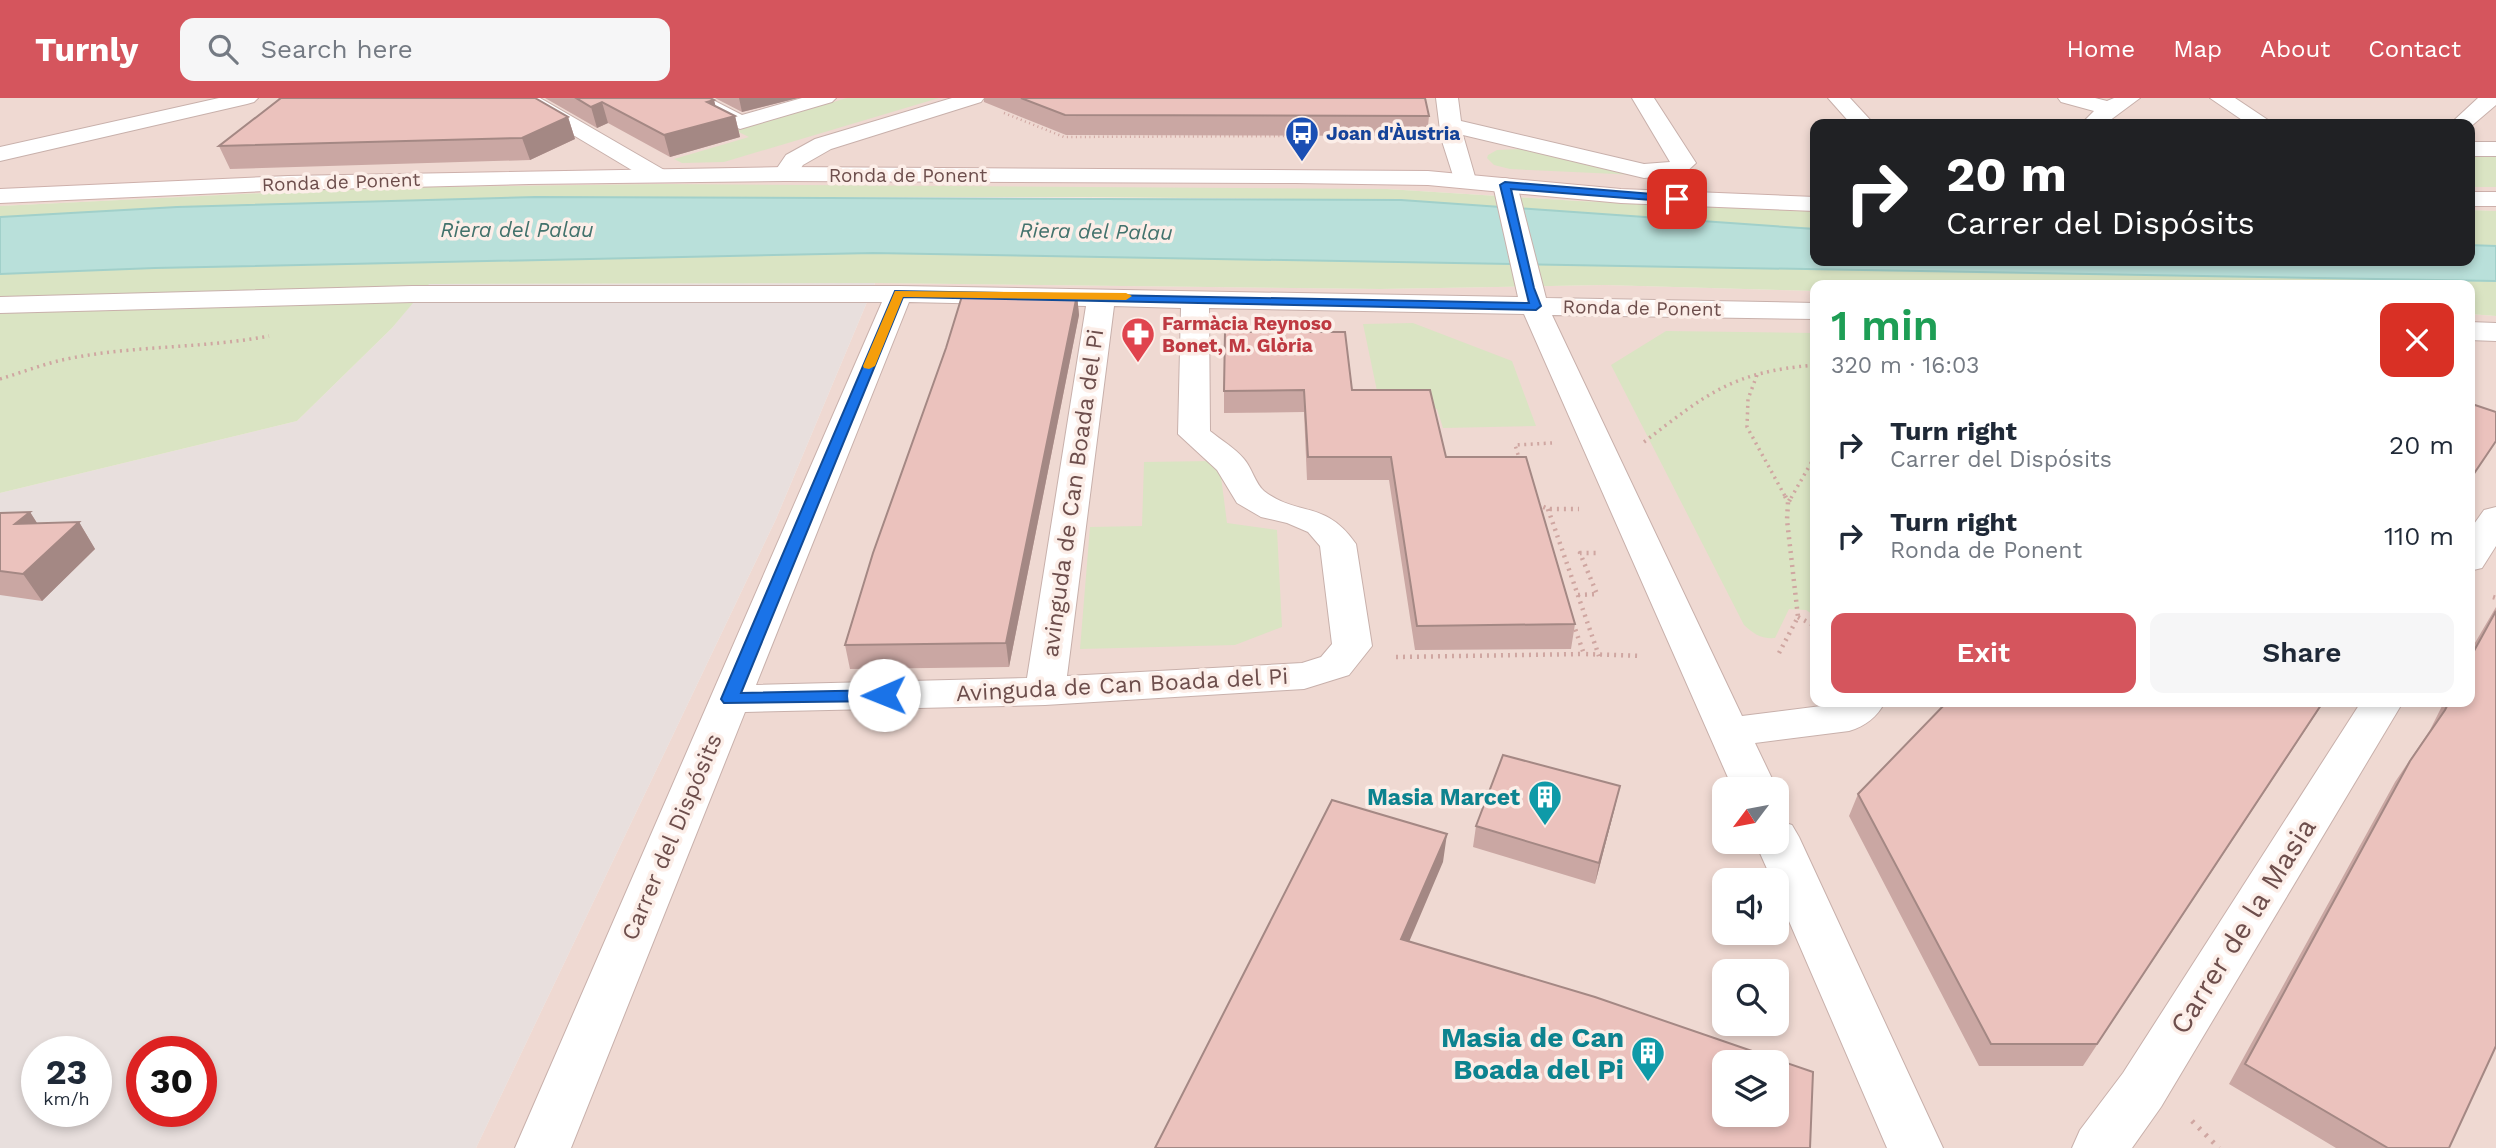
<!DOCTYPE html>
<html lang="en">
<head>
<meta charset="utf-8">
<style>
	:root { --surface:#fff; --page:#f6f6f7; --text:#1f2937; --muted:#747a83; --accent:#d5555d }
	body { margin:0; font-family:"Work Sans",sans-serif; background:var(--page); color:var(--text); height:100vh; display:flex; flex-direction:column; font-size:26px; white-space:nowrap }
	* { box-sizing:border-box; margin:0 }
	p { font-size:23px; color:var(--muted) }
	.icon { flex:none; width:38px; height:38px; fill:none; stroke:currentColor; stroke-width:2; stroke-linecap:round; stroke-linejoin:round }
	.map { position:relative; flex:1; overflow:hidden }
	.side { position:absolute; left:1810px; top:182px; width:665px; height:427px; display:flex; flex-direction:column; background:var(--surface); border-radius:14px; box-shadow:0 4px 10px #0003 }
	.side>* { flex:none }
	.top-card { position:absolute; left:1810px; top:21px; width:665px; height:147px; border-radius:14px; box-shadow:0 4px 10px #0003; background:#202124; color:#fff; overflow:hidden }
	.needle { width:46px; rotate:238deg }
	.tools { position:absolute; left:1712px; top:679px; display:grid; gap:14px }
	.tools a { display:grid; place-items:center; width:77px; height:77px; border-radius:14px; background:var(--surface); box-shadow:0 4px 10px #0003; font-size:35px }
	.speed { position:absolute; left:21px; top:938px; display:flex; gap:14px; font-size:35px; font-weight:700; text-align:center }
	.speed>* { display:grid; place-content:center; width:91px; height:91px; border-radius:50%; background:var(--surface); box-shadow:0 4px 10px #0003; line-height:1 }
	.speed small { font-size:18px; font-weight:400 }
	.speed .limit { border:10px solid #d22; background:#fff; color:#111 }
	.pin { position:absolute; display:grid; place-items:center; width:60px; height:60px; color:#fff; margin:-30px; border-radius:14px; box-shadow:0 4px 10px #0006 }
	.me { position:absolute; width:77px; margin:-38px; rotate:269deg; stroke-linejoin:round; filter:drop-shadow(0 0 5px #0008) }
	.turn { display:flex; align-items:center; gap:24px; height:147px; padding:0 21px; font-size:32px }
	.turn .icon { width:91px; height:91px; stroke-width:2.5 }
	.turn b { display:block; font-size:49px; line-height:60px }
	.round { display:grid; place-items:center; flex:none; width:74px; height:74px; border-radius:14px; background:var(--page) }
	.summary { display:flex; align-items:center; justify-content:space-between; height:119px; padding:0 21px }
	h1 { font-size:42px; font-weight:600; line-height:52px; color:#1e9e55 }
	.cta { display:flex; gap:14px; margin-top:auto; padding:14px 21px }
	.cta a { flex:1; height:80px; border-radius:14px; background:var(--accent); color:#fff; font-size:28px; font-weight:600; line-height:80px; text-align:center }
	.cta a+a { background:var(--page); color:var(--text) }
	ul { padding:0; list-style:none }
	li { display:flex; align-items:center; gap:21px; height:91px; padding:0 21px }
	li div { flex:1 }
	li b { display:block; font-size:26px }
	li em { font-style:normal }
	header { display:flex; align-items:center; gap:42px; box-sizing:border-box; height:98px; padding:0 35px; background:var(--accent); color:#fff }
	header strong { font-size:33px }
	nav { display:flex; gap:38px; margin-inline-start:auto; font-size:24px }
	.search { width:490px; height:63px; background:var(--page); display:flex; align-items:center; gap:18px; box-sizing:border-box; padding:0 24px; border-radius:14px; color:var(--muted); font-size:26px }
	.map>svg:first-child { display:block }
	.residential { fill:#efd9d2; fill-rule:evenodd }
	.industrial { fill:#e8dfdd; fill-rule:evenodd }
	.green { fill:#dae4c3 }
	.water { fill:#b9e0da; stroke:#a1d0ca; stroke-width:2 }
	.lines { fill:none; stroke-linecap:round; stroke-linejoin:round }
	.pedestrian-casing { stroke:#c8b0ab; stroke-width:2 }
	.minor-casing { stroke:#c8b0ab; stroke-width:2 }
	.secondary-casing { stroke:#cdb0ab; stroke-width:2 }
	.path-far3 { stroke:#cfa6a1; stroke-width:2.5; stroke-dasharray:1 3.5; stroke-linecap:butt }
	.path-far2 { stroke:#cfa6a1; stroke-width:3.5; stroke-dasharray:2 4.5; stroke-linecap:butt }
	.path-far1 { stroke:#cfa6a1; stroke-width:4.5; stroke-dasharray:2 5; stroke-linecap:butt }
	.path { stroke:#cfa6a1; stroke-width:5; stroke-dasharray:2.5 7; stroke-linecap:butt }
	.pedestrian { fill:#fff; fill-rule:evenodd }
	.minor { fill:#fff; fill-rule:evenodd }
	.secondary { fill:#fff; fill-rule:evenodd }
	.wall { fill:#caa7a3 }
	.shaded-wall { fill:#a48884 }
	.building { fill:#ebc2bd; stroke:#a48884; stroke-width:2; fill-rule:evenodd }
	.route { fill:#1a73e8; stroke:#114b97; stroke-width:2 }
	.slow { fill:#f59e0b }
	.labels { text-anchor:middle; dominant-baseline:central; stroke-width:7; stroke-linejoin:round; paint-order:stroke }
	.far-transit-label { font-size:19px; font-weight:bold; fill:#164399; stroke:#fceee8; text-anchor:start }
	.far-street-label { font-size:19px; fill:#6d4e4c; stroke:#fceee8 }
	.far-health-label { font-size:19px; font-weight:bold; fill:#be3a42; stroke:#fceee8; text-anchor:start }
	.far-water-label { font-size:21px; font-style:italic; fill:#42726c; stroke:#fceee8 }
	.street-label { font-size:23px; fill:#6d4e4c; stroke:#fceee8 }
	.culture-label { font-size:23px; font-weight:bold; fill:#0d838f; stroke:#fceee8; text-anchor:end }
	.near-street-label { font-size:28px; fill:#6d4e4c; stroke:#fceee8 }
	.near-culture-label { font-size:28px; font-weight:bold; fill:#0d838f; stroke:#fceee8; text-anchor:end }
</style>
</head>
<body>
<header>
<strong>Turnly</strong>
<div class="search"><svg class="icon" aria-label="search" viewBox="0 0 24 24"><circle cx="10" cy="10" r="6"/><path d="M15 15l6 6"/></svg>Search here</div>
<nav><a>Home</a><a>Map</a><a>About</a><a>Contact</a></nav>
</header>
<div class="map">
<svg width="2496" height="1050" viewBox="0 0 2496 1050">
	<rect width="100%" height="100%" fill="#f9e9e2"/>
	<path class="residential" d="M0 0H2496V113L2469 112V26H1815V111L1578 103 1387 91 364 90 0 108Z
		M875 185 1380 191 1604 187 1815 193V604H2469V216L2496 218V1050H476L776 421ZM1724 691H1776V744H1724ZM1724 782H1776V835H1724ZM1724 873H1776V926H1724ZM1724 964H1776V1017H1724Z"/>
	<path class="industrial" d="M875 185 776 421 476 1050H0V395L297 323 392 230 428 186ZM37 954H96V1013H37ZM142 954H201V1013H142Z"/>
	<path class="green" d="M847 0H939L724 64 682 65 674 61 749 39 728 29H748Z
		M1520 51 1638 77 1510 71 1494 67 1487 60 1488 57 1497 52Z
		M2469 55H2496V89H2469Z
		M663 86 1387 91 1578 103 1815 111V131L1401 102 1077 99H535L177 109 0 119V108L364 90Z
		M2469 112 2496 113V148L2469 147Z
		M873 155 2496 183V218L2469 216V187H1815V193L1604 187 1380 191 875 185 429 186 392 230 297 323 0 395V176L155 170Z
		M1413 225 1512 263 1536 328 1443 330 1437 311 1381 312 1363 226Z
		M1666 233 1815 235V518L1806 512 1789 511 1775 540C1761 541 1754 536 1744 527L1611 267Z
		M1212 363 1220 371 1227 425 1277 432 1282 529 1235 547 1080 551 1090 429 1142 428 1144 364Z"/>
	<path class="water" d="M535 99 1401 102 1815 131V163H2469V147L2496 148V183L873 155 155 170 0 176V119L177 109Z"/>
	<g class="lines">
		<g class="pedestrian-casing">
			<path id="pedestrian" d="M2469 44H2496V58H2469Z"/>
		</g>
		<g class="minor-casing">
			<path id="minor" d="M219 0H258L254 4 247 6 0 63V49Z
				M514 0H540L666 73 670 78 666 83H650L518 4Z
				M682 0H709L742 17 802 0H836L832 4 740 31 686 4Z
				M952 0H984L981 4 831 51 803 67 793 81H777L773 76 786 57 815 41Z
				M1436 0H1458L1461 23 1644 66 1670 64 1632 0H1654L1696 65 1684 76 1644 80 1463 37 1476 82 1472 87H1456L1441 40Z
				M1828 0H1850L1874 26H1851Z
				M2058 0H2095L2107 3 2114 0H2140L2105 26H2081L2094 13 2061 4Z
				M2210 0H2235L2274 26H2248Z
				M2478 0H2496V7L2469 30V26H2450Z
				M1505 80 1513 82 1517 87 1546 200 1815 205V221L1552 217 1742 618 1837 606 1840 604H1885C1877 619 1866 628 1849 633L1755 645 1777 691H1733L1524 216 1209 210 1210 333C1221 342 1235 350 1244 361 1252 370 1255 385 1264 393 1297 419 1325 401 1356 446L1372 548 1349 577 1304 591 1045 607 745 614 571 1050H515L882 204H412L0 215V199L412 188H899L1518 199 1493 87 1497 82ZM909 204 1086 208 1027 580 756 587ZM1114 208 1181 210 1178 336 1217 372 1237 405 1261 419 1287 425 1308 434 1320 448 1332 546 1321 559 1302 565 1067 578Z
				M2469 224 2496 225V243L2469 242Z
				M2496 409V448L2482 470 2469 473V433L2484 412Z
				M2361 604H2403L2161 1009 2132 1050H2072L2080 1032 2123 975Z
				M1776 722 1792 727 1799 739 1943 1050H1887L1776 793V782H1772L1755 744H1776Z"/>
		</g>
		<g class="secondary-casing">
			<path id="secondary" d="M785 69 1428 73 1621 91 1815 99V113L1621 105 1428 87 1295 85 785 83 529 86 288 92 0 105V91L288 78Z
				M2469 94H2496V108H2469Z"/>
		</g>
		<path class="path-far3" d="M1004 15 1064 39 1307 38 1306 42"/>
		<path class="path-far2" d="M1757 277 1748 301 1747 329 1786 400
			M0 281C20 275 41 267 62 262 130 247 201 251 269 238
			M1644 344C1708 295 1732 274 1815 267
			M1520 363 1515 347 1552 345
			M1791 400 1815 358"/>
		<path class="path-far1" d="M1789 403 1792 398
			M1537 406 1548 411H1579
			M1548 411 1599 558
			M1578 497 1597 496 1580 455H1597
			M2493 499 2496 500
			M1798 519 1815 528
			M1573 525 1584 556 1642 558
			M1779 555 1798 519 1787 422 1788 404 1785 398
			M1396 559 1584 556"/>
		<path class="path" d="M2192 1023 2219 1050"/>
		<use href="#pedestrian" class="pedestrian"/>
		<use href="#minor" class="minor"/>
		<use href="#secondary" class="secondary"/>
	</g>
	<path class="wall" d="M278 0H535L568 19 575 41 530 62 230 71 219 48 279 1Z
		M545 0H710L714 2 715 8 735 18 740 39 670 59 608 25 597 30Z
		M715 0H798L742 14Z
		M984 0H1425L1429 18 1427 38 1066 37 984 4Z
		M1077 197 1079 217 1009 569 850 571 845 547 946 250Z
		M1352 292 1446 359 1575 526 1571 551 1415 552 1389 382H1307L1304 314 1224 315V293Z
		M30 414 37 425 79 424 95 451 42 503 0 497V415Z
		M2496 509V948L2449 1050H2336L2229 986 2395 684 2430 632 2444 604H2469V555Z
		M2324 604 2083 968H1979L1849 718 1858 696Z
		M1615 709 1595 786 1473 749 1476 728Z"/>
	<path class="shaded-wall" d="M739 0H798L742 14Z
		M714 2 719 22 735 18 740 39 670 59 664 37 707 4Z
		M602 4 608 25 597 30 591 9Z
		M568 19 575 41 530 62 522 40Z
		M1077 197 1079 217 1009 569 1006 545Z
		M30 414 47 441 15 426Z
		M79 424 95 451 42 503 23 476Z
		M1620 688 1615 709 1595 786 1599 765Z
		M1447 736 1443 764 1398 870 1401 841Z"/>
	<path class="building" d="M281 0H535L568 19 522 40 219 48Z
		M576 0H710L714 2 707 4 735 18 664 37 602 4 591 9Z
		M1021 0H1425L1429 18 1065 17Z
		M1077 197 1006 545 845 547 873 455 946 250 962 198Z
		M1225 234H1345L1352 292H1430L1446 359H1526L1575 526 1417 528 1391 359H1308L1304 292 1224 293Z
		M2469 305 2496 314V343L2469 383Z
		M30 414 15 426 79 424 23 476 0 473V415Z
		M2496 513V948L2449 1050H2388L2245 966 2410 663 2445 612 2449 604H2469V562Z
		M1947 604H2323L2097 946H1991L1858 696Z
		M1503 657 1620 688 1599 765 1476 728Z
		M1332 702 1447 736 1401 841 1595 899 1813 974 1810 1050H1155ZM1724 964H1776V1017H1724Z"/>
	<path class="route" d="M1505 84 1677 98 1682 101 1677 104 1511 91 1534 190 1541 208 1536 212 903 199 741 595 884 592 893 597 884 603 724 605 721 601 895 193 1529 205 1500 87Z"/>
	<path class="slow" d="M895 193 1126 195 1132 198 1126 202 903 199 875 268 869 271 864 270 863 268Z"/>
	<defs>
		<g id="bus-pin" transform="scale(1.75)"><path d="M0 17L-7.5 6A9.5 9.5 0 1 1 7.5 6Z" fill="#1a4fb4" stroke="#fceee8"/><path d="M-5-6H5V4H4V6H2V4H-2V6H-4V4H-5ZM-3.5-4V0h7V-4ZM-3.5 1.2v1.5H-2V1.2ZM2 1.2v1.5H3.5V1.2Z" fill="#fff"/></g>
		<g id="pharmacy-pin" transform="scale(1.75)"><path d="M0 17L-7.5 6A9.5 9.5 0 1 1 7.5 6Z" fill="#e0444e" stroke="#fceee8"/><path d="M-2-6h4v4h4v4h-4v4h-4v-4h-4v-4h4Z" fill="#fff"/></g>
		<g id="building-pin" transform="scale(1.75)"><path d="M0 17L-7.5 6A9.5 9.5 0 1 1 7.5 6Z" fill="#0f9aa8" stroke="#fceee8"/><path d="M-4-6H4V6H1V3H-1V6H-4ZM-2.5-4.3h1.7v1.8h-1.7ZM.8-4.3h1.7v1.8H.8ZM-2.5-1h1.7V.8h-1.7ZM.8-1h1.7V.8H.8Z" fill="#fff"/></g>
	</defs>
	<g fill-rule="evenodd">
		<use href="#bus-pin" x="1302" y="35"/>
		<use href="#pharmacy-pin" x="1138" y="236"/>
		<use href="#building-pin" x="1545" y="699"/>
		<use href="#building-pin" x="1648" y="955"/>
	</g>
	<g class="labels">
		<g class="far-transit-label">
			<text x="1326" y="35">Joan d'Àustria</text>
		</g>
		<g class="far-street-label">
			<text x="908" y="77">Ronda de Ponent</text>
			<text transform="translate(341 84) rotate(-2)">Ronda de Ponent</text>
			<text transform="translate(1642 210) rotate(1)">Ronda de Ponent</text>
		</g>
		<g class="far-health-label">
			<text x="1162" y="225">Farmàcia Reynoso<tspan x="1162" dy="22">Bonet, M. Glòria</tspan></text>
		</g>
		<g class="far-water-label">
			<text x="517" y="131">Riera del Palau</text>
			<text transform="translate(1096 133) rotate(1)">Riera del Palau</text>
		</g>
		<g class="street-label">
			<text transform="translate(1073 395) rotate(-82)">avinguda de Can Boada del Pi</text>
			<text transform="translate(1122 587) rotate(-3)">Avinguda de Can Boada del Pi</text>
			<text transform="translate(672 739) rotate(-67)">Carrer del Dispósits</text>
		</g>
		<g class="culture-label">
			<text x="1520" y="699">Masia Marcet</text>
		</g>
		<g class="near-street-label">
			<text transform="translate(2243 828) rotate(-58)">Carrer de la Masia</text>
		</g>
		<g class="near-culture-label">
			<text x="1624" y="939">Masia de Can<tspan x="1624" dy="32">Boada del Pi</tspan></text>
		</g>
	</g>
</svg>
<div class="tools">
<a><svg class="needle" viewBox="-14 -14 28 28"><path d="M0-13l5 13h-10z" fill="#e53935"/><path d="M0 13l5-13h-10z" fill="#747a83"/></svg></a>
<a><svg class="icon" aria-label="sound" viewBox="0 0 24 24"><path d="M4 9h4l5-4v14l-5-4H4zM17 9q2 3 0 6"/></svg></a>
<a><svg class="icon" aria-label="search" viewBox="0 0 24 24"><circle cx="10" cy="10" r="6"/><path d="M15 15l6 6"/></svg></a>
<a><svg class="icon" aria-label="layers" viewBox="0 0 24 24"><path d="M12 4l9 5-9 5-9-5zM3 14l9 5 9-5"/></svg></a>
</div>
<div class="speed"><div>23<small>km/h</small></div><div class="limit">30</div></div>
<div class="pin" style="left:1677px;top:101px;background:#d93025"><svg class="icon" aria-label="arrive" viewBox="0 0 24 24"><path d="M6 21V4h12l-3 4 3 4H6"/></svg></div>
<svg class="me" style="left:884px;top:597px" viewBox="-20 -20 40 40"><circle r="19" fill="#fff"/><path d="M0-13L10 11 0 6-10 11z" fill="#1a73e8"/></svg>
<div class="top-card">
<div class="turn"><svg class="icon" aria-label="right" viewBox="0 0 24 24"><path d="M7 20v-9h11M14 6l5 5-5 5"/></svg><div><b>20 m</b>Carrer del Dispósits</div></div>
</div>
<section class="side">
<div class="summary"><div><h1>1 min</h1><p>320 m · 16:03</p></div><a class="round" style="background:#d93025;color:#fff"><svg class="icon" aria-label="close" viewBox="0 0 24 24"><path d="M6 6l12 12M18 6L6 18"/></svg></a></div>
<ul>
<li><svg class="icon" aria-label="right" viewBox="0 0 24 24"><path d="M7 20v-9h11M14 6l5 5-5 5"/></svg><div><b>Turn right</b><p>Carrer del Dispósits</p></div><em>20 m</em></li>
<li><svg class="icon" aria-label="right" viewBox="0 0 24 24"><path d="M7 20v-9h11M14 6l5 5-5 5"/></svg><div><b>Turn right</b><p>Ronda de Ponent</p></div><em>110 m</em></li>
</ul>
<div class="cta"><a>Exit</a><a>Share</a></div>
</section>
</div>
</body>
</html>
